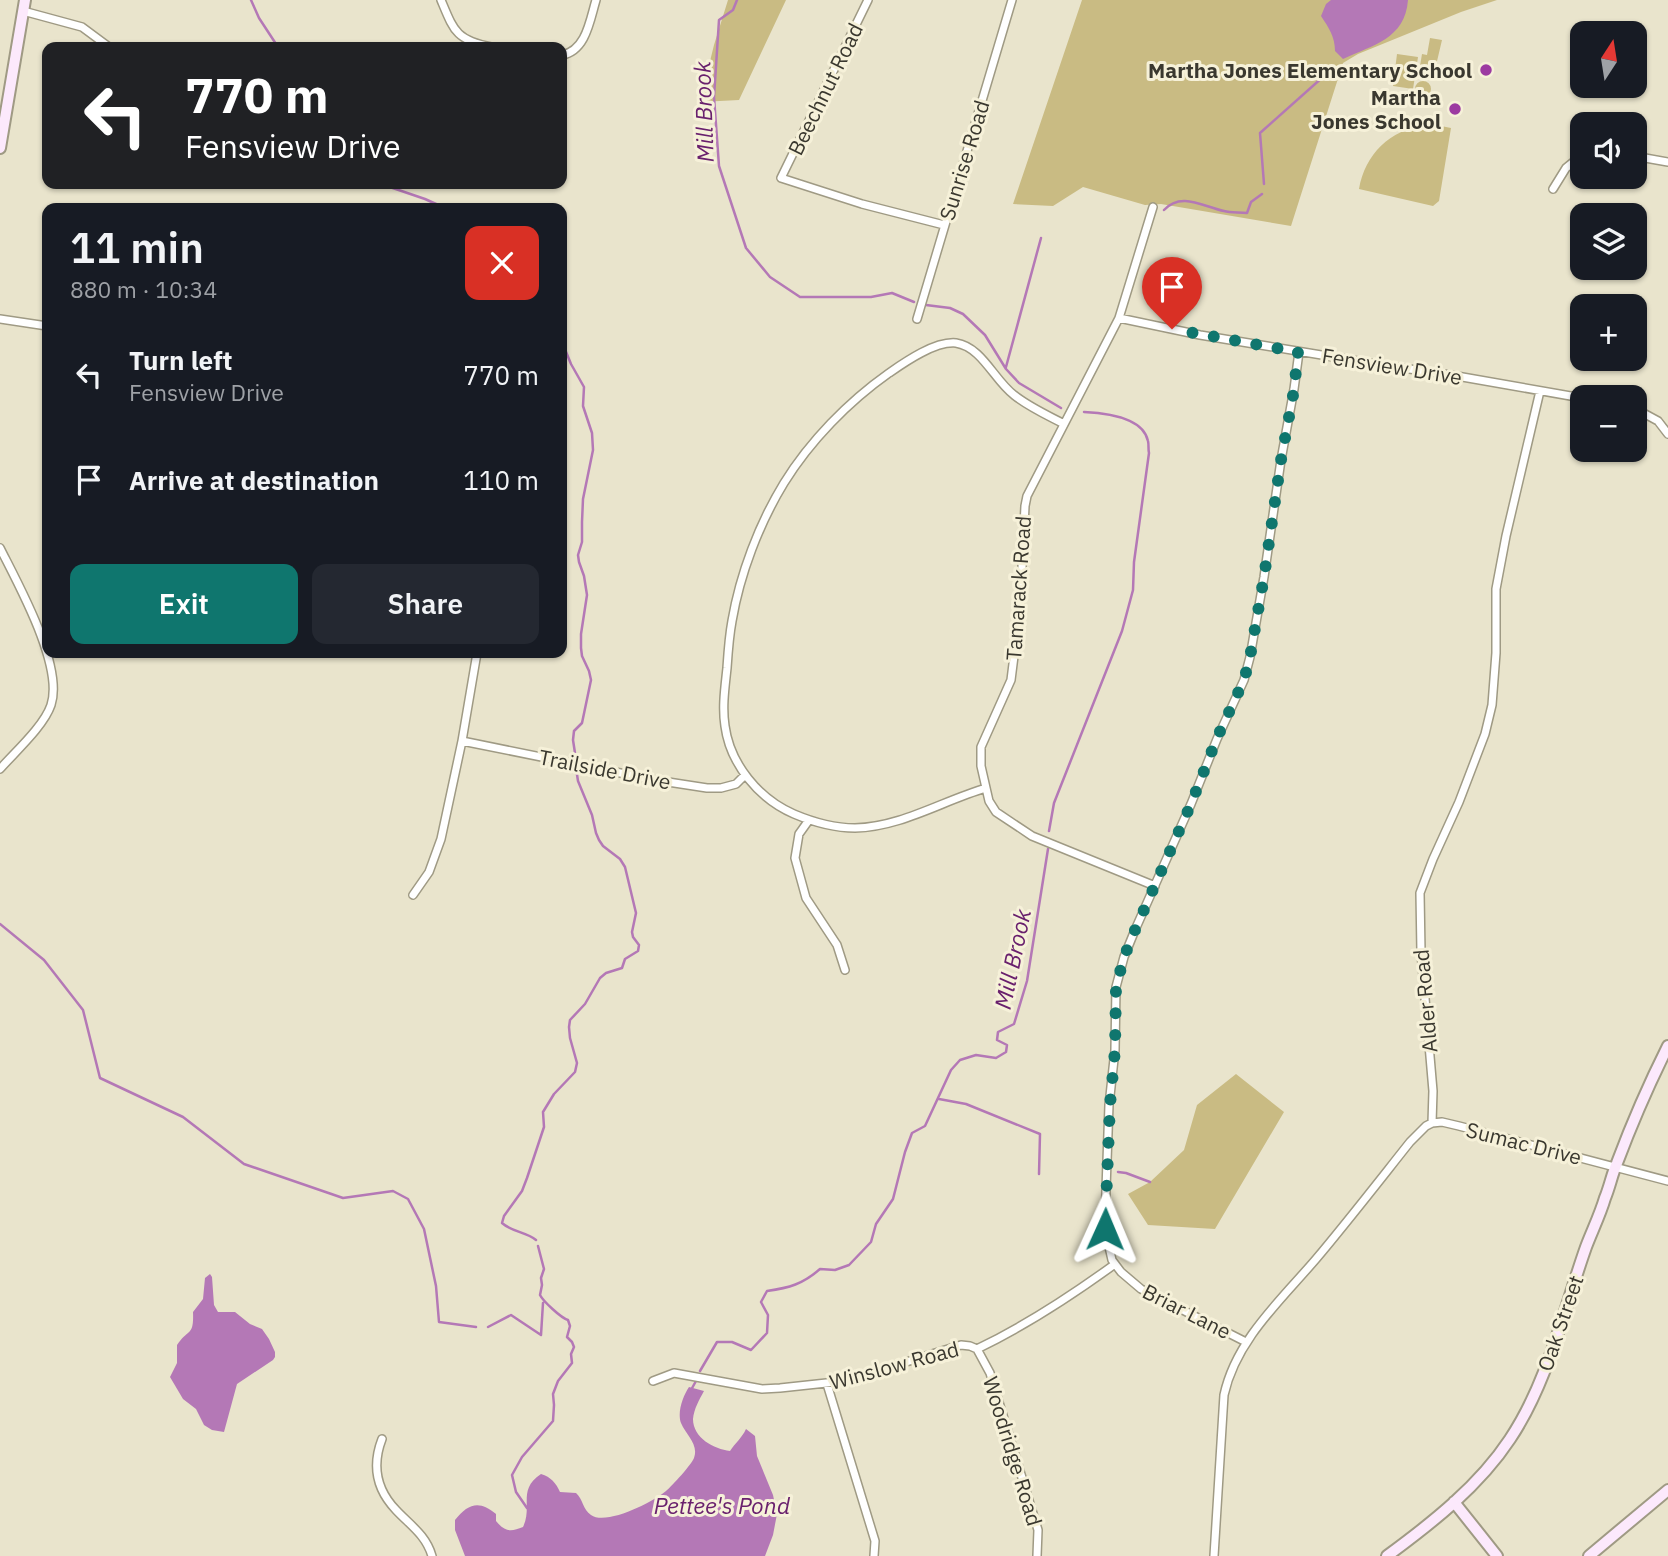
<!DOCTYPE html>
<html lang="en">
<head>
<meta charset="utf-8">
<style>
	:root { --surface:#171b24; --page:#242831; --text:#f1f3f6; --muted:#9ea1a6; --accent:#0f766e }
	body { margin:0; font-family:"IBM Plex Sans",sans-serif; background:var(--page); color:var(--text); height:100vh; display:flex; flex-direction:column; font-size:26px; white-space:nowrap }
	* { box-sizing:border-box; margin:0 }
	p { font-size:23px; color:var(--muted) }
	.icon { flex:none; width:38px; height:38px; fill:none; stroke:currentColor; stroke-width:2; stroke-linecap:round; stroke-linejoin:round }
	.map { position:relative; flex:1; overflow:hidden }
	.drawer { position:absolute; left:42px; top:203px; width:525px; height:455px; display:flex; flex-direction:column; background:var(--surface); border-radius:14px; box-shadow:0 2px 5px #0004 }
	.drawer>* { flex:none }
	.banner { position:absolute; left:42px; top:42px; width:525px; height:147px; border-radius:14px; box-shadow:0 2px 5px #0004; background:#202124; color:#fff; overflow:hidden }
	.needle { width:46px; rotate:12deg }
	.buttons { position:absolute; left:1570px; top:21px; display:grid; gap:14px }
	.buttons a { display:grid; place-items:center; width:77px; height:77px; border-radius:14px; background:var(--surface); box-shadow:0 2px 5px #0004; font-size:35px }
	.pin { position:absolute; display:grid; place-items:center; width:60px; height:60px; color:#fff; margin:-72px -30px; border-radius:50% 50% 50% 0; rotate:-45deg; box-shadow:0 0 7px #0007 }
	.pin .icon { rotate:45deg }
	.me { position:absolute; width:77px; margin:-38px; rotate:1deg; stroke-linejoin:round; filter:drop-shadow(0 0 5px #0008) }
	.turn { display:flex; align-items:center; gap:24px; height:147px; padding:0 28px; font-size:32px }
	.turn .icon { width:91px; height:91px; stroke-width:2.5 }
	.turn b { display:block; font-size:49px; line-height:60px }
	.round { display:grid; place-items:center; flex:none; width:74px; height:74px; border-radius:14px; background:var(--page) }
	.overview { display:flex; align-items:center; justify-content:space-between; height:119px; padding:0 28px }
	h1 { font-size:42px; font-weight:600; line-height:52px }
	.primary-button { display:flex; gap:14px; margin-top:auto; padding:14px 28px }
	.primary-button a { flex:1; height:80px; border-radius:14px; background:var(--accent); color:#fff; font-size:28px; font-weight:600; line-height:80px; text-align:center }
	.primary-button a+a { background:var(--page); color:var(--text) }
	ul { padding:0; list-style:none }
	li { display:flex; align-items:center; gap:21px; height:105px; padding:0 28px }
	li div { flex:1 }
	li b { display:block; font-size:26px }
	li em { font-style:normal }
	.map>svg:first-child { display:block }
	.green { fill:#c9bb83 }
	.water { fill:#b478b6 }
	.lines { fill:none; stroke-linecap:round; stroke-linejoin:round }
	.stream { stroke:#b478b6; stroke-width:2.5 }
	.street-casing { stroke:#9f9a84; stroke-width:10 }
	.secondary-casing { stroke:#9f9a84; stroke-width:14 }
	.street { stroke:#fff; stroke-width:7 }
	.secondary { stroke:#fce9fc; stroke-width:10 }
	.route { stroke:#0f766e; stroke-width:12; stroke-dasharray:0 21.6 }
	.poi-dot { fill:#9c3aa1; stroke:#f6f1d9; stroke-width:2.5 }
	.labels { text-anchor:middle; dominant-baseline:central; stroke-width:6; stroke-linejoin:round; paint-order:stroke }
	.poi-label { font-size:21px; font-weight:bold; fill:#3a382f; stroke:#f6f1d9; text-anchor:end }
	.street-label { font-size:21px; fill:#3a382f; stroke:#f6f1d9 }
	.water-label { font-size:23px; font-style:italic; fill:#69206d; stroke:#f6f1d9 }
</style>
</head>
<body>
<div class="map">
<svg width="1668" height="1556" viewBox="0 0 1668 1556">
	<rect width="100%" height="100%" fill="#e9e4cc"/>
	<path class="green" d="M728 0H786L739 100 700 102 714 45Z
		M1082 0H1497L1461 12 1358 54 1343 63 1291 226 1161 204 1145 205 1083 187 1053 206 1013 204Z
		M1430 38 1442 40 1434 74 1419 72 1422 54 1427 55Z
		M1397 54 1418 57 1413 89 1393 86Z
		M1415 89a8 8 0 1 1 16 0a8 8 0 1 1-16 0Z
		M1425 125H1436L1451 128 1439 201 1433 206 1359 189C1365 154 1390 130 1425 125Z
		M1236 1074 1284 1112 1215 1229 1148 1225 1128 1194 1150 1182 1184 1150 1197 1105Z"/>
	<path class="water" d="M1331 0H1408C1405 39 1373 45 1343 59L1335 51C1335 37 1329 28 1321 16L1326 4Z
		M210 1274 212 1277 214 1305 218 1312H235L250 1324 262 1329 269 1339 275 1352V1357L273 1360 237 1384 224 1432 212 1430 204 1425 196 1409 183 1399 170 1377 177 1363V1345C188 1328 194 1337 193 1312L203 1299 205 1278Z
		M689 1387 704 1391C699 1400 694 1409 693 1419 693 1438 714 1449 730 1451 735 1443 742 1438 746 1429L755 1436 757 1456 773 1495 777 1514 773 1535 765 1556H465L455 1530V1520C468 1503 480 1500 496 1514V1521C505 1532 511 1532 523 1527 533 1506 517 1490 541 1474 551 1477 556 1483 560 1492L576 1493C583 1499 583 1510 591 1515 606 1526 653 1502 666 1491 673 1485 691 1465 694 1458 699 1444 686 1435 681 1423 677 1412 683 1396 689 1387Z"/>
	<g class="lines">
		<path class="stream" d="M251 0 259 18 278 47
			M737 0 733 10 719 20 714 97 719 166 746 248 770 277 800 297H871L892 293 914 302
			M381 184 425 199 445 208
			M1264 184 1260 133 1333 68
			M1164 210C1181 191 1204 207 1224 211 1231 213 1239 212 1247 213L1251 202 1262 194
			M926 305 950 308 963 314 985 335 1006 369 1019 383 1061 408
			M562 342 571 364 584 387 583 406 592 433 593 450 583 499 582 522V542L578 555 579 562 584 576 587 595 581 634V648L582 656 589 671 591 680 582 723 574 731 573 740 575 753
			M1006 367 1041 238
			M1049 831 1054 803 1122 631 1133 590 1134 562 1149 453C1148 449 1149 445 1148 441 1143 417 1104 413 1084 412
			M0 924 44 960 83 1010 100 1078 183 1117 244 1164 343 1198 393 1191 408 1199 424 1229 436 1286 439 1322 476 1327
			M939 1099 966 1104 1040 1134 1039 1174
			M1118 1172 1126 1173 1150 1182
			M536 1240C526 1232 512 1232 502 1223L504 1216 522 1191 527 1178 544 1127 543 1112 554 1094 575 1072 577 1063 570 1038 569 1027 570 1020 585 1004 600 978 606 973 622 968 625 959 638 951 639 945 633 937 632 932 636 913 625 867 620 859 603 846 599 840 596 833 592 815 578 781 576 768
			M488 1327 511 1315 541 1335 543 1303
			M700 1371 717 1342H732L751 1350 767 1333 768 1315 761 1302 767 1291C789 1288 803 1284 820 1269L835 1270 849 1265 871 1242 876 1224 893 1199 905 1152 912 1133 925 1126 951 1070 960 1060 976 1055 996 1058 1006 1052 1007 1045 997 1040 998 1032 1014 1024 1027 981 1048 849
			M691 1390 696 1381
			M527 1508 516 1492 512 1475 522 1457 553 1421 554 1405 553 1394 558 1381 572 1363 571 1354 574 1347 572 1342 567 1337 570 1326 568 1320C561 1318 543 1301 540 1295L542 1285 541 1278 544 1269 538 1246"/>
		<g class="street-casing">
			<path id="street" d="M441 0C454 31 456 40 491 47
				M868 0 781 178 862 204 944 225
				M23 11 82 27 109 47
				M562 55C586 51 590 20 596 0
				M1634 156 1668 162
				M1553 189 1566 168 1582 155
				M1153 207 1119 318 1027 496 1025 506 1020 608 1011 680 981 747V766L989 801 996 812 1032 836 1155 886
				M1119 318 1200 335 1382 365 1451 375 1582 398
				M0 319 47 326
				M917 319 1012 0
				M1634 408 1658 421 1668 434
				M0 548C18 584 64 666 51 705 44 726 15 752 0 769
				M462 741 655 780 707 788H721L736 784 745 775
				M986 788C942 801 901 827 855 828 833 828 813 822 794 814 759 799 730 764 725 726 722 707 725 687 727 668 728 653 729 637 732 621 740 574 759 524 784 483 810 441 848 402 889 373 905 362 935 341 956 343 982 347 994 380 1014 395 1029 407 1047 415 1064 424
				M809 820 799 834 795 858 806 898 837 945 845 970
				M413 895 429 872 441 839 462 741 477 653
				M1432 1123 1442 1122 1459 1126 1668 1181
				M1246 1342 1141 1289 1121 1272 1112 1260 1105 1229 1106 1189 1109 1105 1115 1050 1116 987 1124 957 1135 930 1191 804 1217 739 1244 680 1250 657 1264 577 1281 460 1294 389 1299 352
				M977 1349 990 1373 1038 1530 1037 1556
				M653 1381 674 1373 762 1389 780 1388 845 1381 961 1345 970 1346 977 1349C1025 1326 1071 1296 1115 1264
				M827 1384 875 1541 874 1556
				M382 1439C372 1465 376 1489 396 1510 410 1525 426 1535 432 1556
				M1214 1556 1224 1395C1236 1340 1281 1300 1316 1259 1348 1221 1379 1181 1410 1142L1426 1126 1432 1123 1433 1091 1421 952 1420 893 1433 859 1459 802 1485 734 1492 705 1496 653V589L1506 536 1540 391"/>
		</g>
		<g class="secondary-casing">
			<path id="secondary" d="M0 148 25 0
				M1454 1502 1497 1556
				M1387 1556C1432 1523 1479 1486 1510 1439 1548 1382 1563 1312 1586 1247 1592 1231 1600 1215 1605 1198 1610 1186 1612 1174 1617 1163 1632 1123 1649 1084 1668 1046
				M1589 1556 1668 1490"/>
		</g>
		<use href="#street" class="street"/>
		<use href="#secondary" class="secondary"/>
	</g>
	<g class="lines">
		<path class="route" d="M1105 1229 1110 1105 1115 1050 1116 987 1124 957 1135 930 1191 804 1217 738 1244 680 1250 657 1264 577 1281 460 1294 390 1298 352 1172 329"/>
	</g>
	<g class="poi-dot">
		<circle cx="1486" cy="70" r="7"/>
		<circle cx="1455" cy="109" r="7"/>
	</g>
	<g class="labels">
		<g class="poi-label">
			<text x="1472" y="70">Martha Jones Elementary School</text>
			<text x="1441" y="97">Martha<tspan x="1441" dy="24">Jones School</tspan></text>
		</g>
		<g class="street-label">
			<text transform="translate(825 89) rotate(-64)">Beechnut Road</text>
			<text transform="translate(964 160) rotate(-73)">Sunrise Road</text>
			<text transform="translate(1392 366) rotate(9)">Fensview Drive</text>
			<text transform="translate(1018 588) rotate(-86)">Tamarack Road</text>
			<text transform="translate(605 769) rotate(11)">Trailside Drive</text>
			<text transform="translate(1425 1001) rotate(-95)">Alder Road</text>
			<text transform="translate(1524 1143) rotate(14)">Sumac Drive</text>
			<text transform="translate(1187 1311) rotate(27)">Briar Lane</text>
			<text transform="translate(1560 1323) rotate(-71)">Oak Street</text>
			<text transform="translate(894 1365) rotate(-15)">Winslow Road</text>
			<text transform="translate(1013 1451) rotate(73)">Woodridge Road</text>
		</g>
		<g class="water-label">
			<text transform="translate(703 112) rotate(-92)">Mill Brook</text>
			<text transform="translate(1012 959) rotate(-78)">Mill Brook</text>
			<text x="722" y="1505">Pettee's Pond</text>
		</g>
	</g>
</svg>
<div class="buttons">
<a><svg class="needle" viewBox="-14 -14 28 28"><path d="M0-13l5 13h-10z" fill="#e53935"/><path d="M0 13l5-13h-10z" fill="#9ea1a6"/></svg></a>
<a><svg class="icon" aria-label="sound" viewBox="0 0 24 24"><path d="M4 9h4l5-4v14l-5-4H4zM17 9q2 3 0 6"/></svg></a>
<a><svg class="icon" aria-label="layers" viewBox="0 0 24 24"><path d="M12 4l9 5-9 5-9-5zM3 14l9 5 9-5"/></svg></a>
<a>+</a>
<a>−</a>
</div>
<div class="pin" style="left:1172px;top:329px;background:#d93025"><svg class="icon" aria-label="arrive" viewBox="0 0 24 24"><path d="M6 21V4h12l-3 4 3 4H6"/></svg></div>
<svg class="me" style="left:1105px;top:1229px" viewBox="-20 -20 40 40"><path d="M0-17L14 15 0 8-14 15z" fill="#0f766e" stroke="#fff" stroke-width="4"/></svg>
<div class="banner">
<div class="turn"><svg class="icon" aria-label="left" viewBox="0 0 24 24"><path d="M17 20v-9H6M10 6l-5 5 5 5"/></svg><div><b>770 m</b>Fensview Drive</div></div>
</div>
<section class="drawer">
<div class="overview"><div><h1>11 min</h1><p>880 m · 10:34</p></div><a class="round" style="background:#d93025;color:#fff"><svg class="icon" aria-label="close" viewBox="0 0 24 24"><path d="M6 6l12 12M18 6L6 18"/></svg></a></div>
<ul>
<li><svg class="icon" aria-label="left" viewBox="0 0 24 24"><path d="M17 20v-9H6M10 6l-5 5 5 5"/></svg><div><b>Turn left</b><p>Fensview Drive</p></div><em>770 m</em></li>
<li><svg class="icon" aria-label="arrive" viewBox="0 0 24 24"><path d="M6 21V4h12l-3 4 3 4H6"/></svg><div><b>Arrive at destination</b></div><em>110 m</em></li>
</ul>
<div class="primary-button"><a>Exit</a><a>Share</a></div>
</section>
</div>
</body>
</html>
